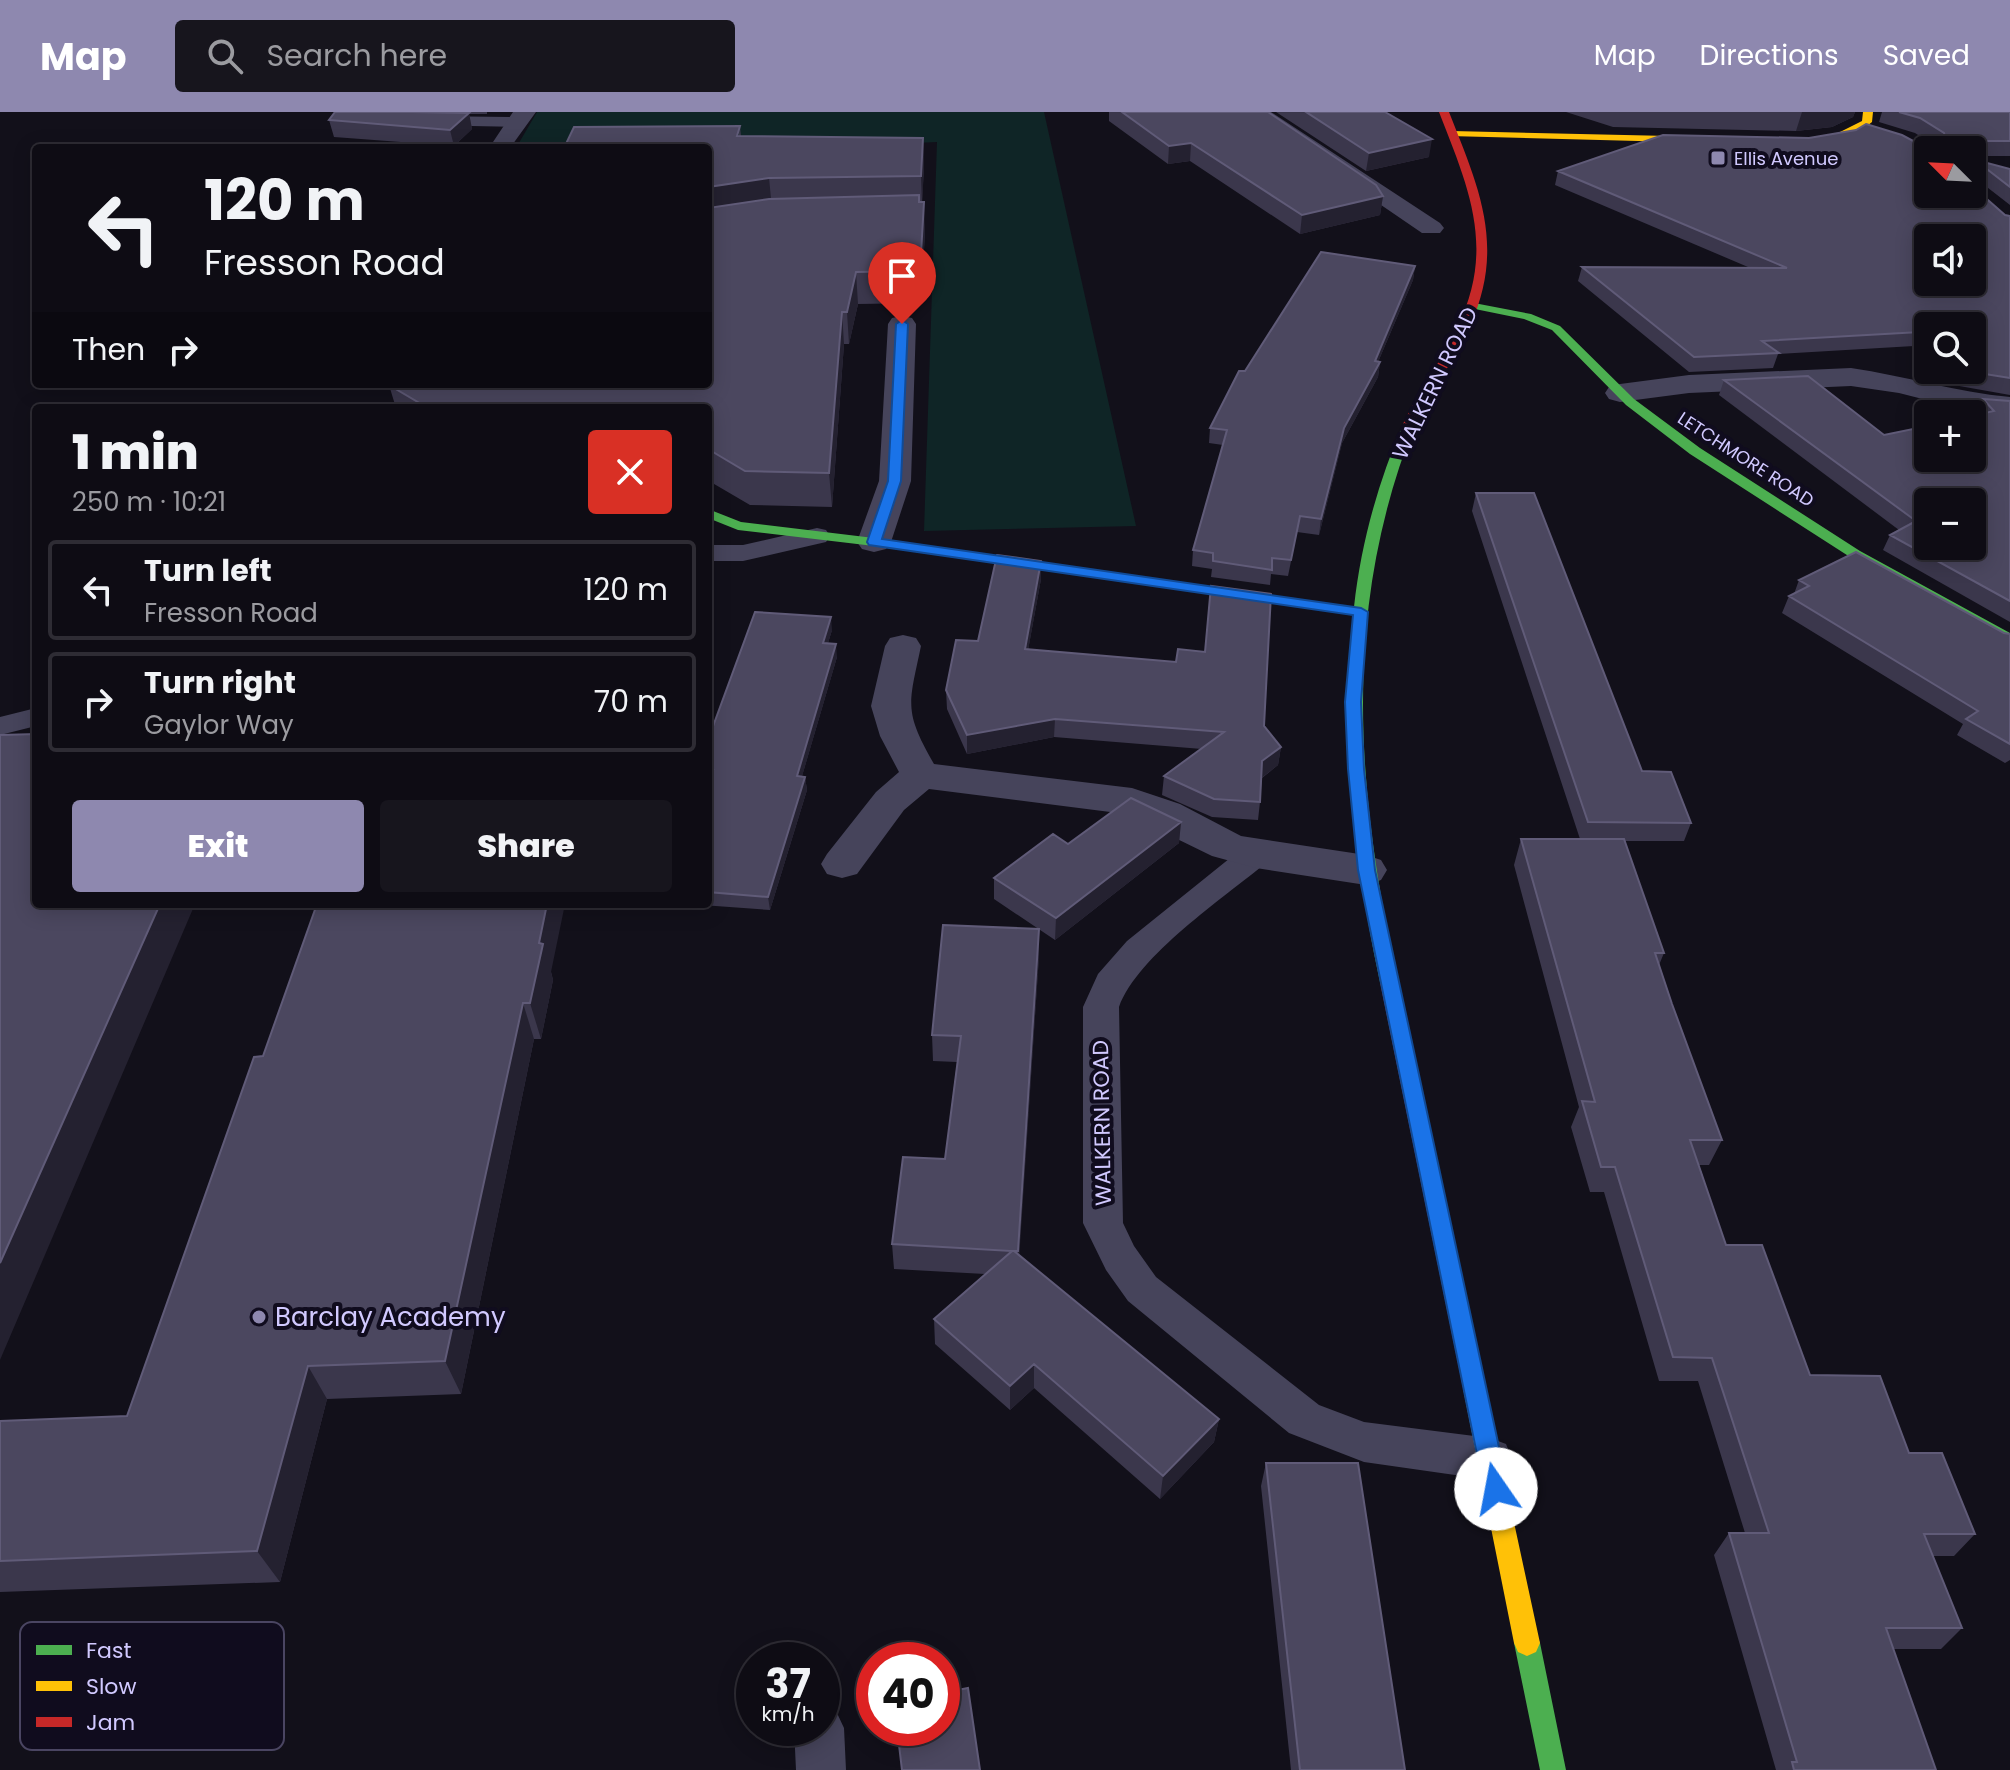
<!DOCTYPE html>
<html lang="en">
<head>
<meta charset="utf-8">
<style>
	:root { --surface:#0e0c14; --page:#17151d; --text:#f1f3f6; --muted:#9b9ba0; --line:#2e2c34; --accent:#8e88af }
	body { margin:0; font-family:Poppins,sans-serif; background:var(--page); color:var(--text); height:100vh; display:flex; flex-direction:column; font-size:30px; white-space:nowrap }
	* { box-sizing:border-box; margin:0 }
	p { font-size:26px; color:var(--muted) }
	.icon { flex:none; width:44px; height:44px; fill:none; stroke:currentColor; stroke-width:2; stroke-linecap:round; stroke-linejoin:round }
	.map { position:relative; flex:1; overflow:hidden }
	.details { position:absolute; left:32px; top:292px; width:680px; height:504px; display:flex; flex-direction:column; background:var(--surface); border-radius:8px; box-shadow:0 4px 20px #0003,0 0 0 2px var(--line) }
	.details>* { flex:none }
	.guide { position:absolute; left:32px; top:32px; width:680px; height:244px; border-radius:8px; box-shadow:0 4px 20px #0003,0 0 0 2px var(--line); background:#0e0c14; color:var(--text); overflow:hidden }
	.needle { width:52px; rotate:294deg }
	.controls { position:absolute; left:1914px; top:24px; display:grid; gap:16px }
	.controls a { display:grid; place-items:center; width:72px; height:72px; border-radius:8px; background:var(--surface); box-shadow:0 4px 20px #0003,0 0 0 2px var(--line); font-size:40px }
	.speed { position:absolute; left:736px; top:1530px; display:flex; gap:16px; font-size:40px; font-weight:700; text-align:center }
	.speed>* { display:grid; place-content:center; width:104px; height:104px; border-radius:50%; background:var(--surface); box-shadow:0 4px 20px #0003,0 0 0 2px var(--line); line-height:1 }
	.speed small { font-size:20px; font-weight:400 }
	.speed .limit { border:12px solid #d22; background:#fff; color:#111 }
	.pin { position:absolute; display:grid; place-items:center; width:68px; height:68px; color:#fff; margin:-82px -34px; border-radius:50% 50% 50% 0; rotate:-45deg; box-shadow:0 0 8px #0007 }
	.pin .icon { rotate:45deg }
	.me { position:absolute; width:88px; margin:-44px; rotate:348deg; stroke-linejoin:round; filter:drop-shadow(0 0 6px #0008) }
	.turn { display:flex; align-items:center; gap:28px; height:168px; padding:0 40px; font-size:36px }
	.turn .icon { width:104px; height:104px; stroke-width:2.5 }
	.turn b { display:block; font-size:56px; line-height:68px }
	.then { display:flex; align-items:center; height:76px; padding:0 40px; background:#0003; gap:16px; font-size:30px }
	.round { display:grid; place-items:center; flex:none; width:84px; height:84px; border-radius:8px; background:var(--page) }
	.overview { display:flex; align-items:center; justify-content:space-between; height:136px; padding:0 40px }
	h1 { font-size:48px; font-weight:800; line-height:60px }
	.primary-button { display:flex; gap:16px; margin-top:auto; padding:16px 40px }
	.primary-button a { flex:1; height:92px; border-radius:8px; background:var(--accent); color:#fff; font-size:32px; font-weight:800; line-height:92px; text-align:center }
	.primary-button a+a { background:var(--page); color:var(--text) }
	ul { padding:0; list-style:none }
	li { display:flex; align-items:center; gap:24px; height:100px; margin:0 16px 12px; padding:0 24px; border:4px solid var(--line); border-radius:8px }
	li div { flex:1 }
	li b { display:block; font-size:30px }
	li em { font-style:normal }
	header { display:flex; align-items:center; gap:48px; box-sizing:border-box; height:112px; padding:0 40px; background:var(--accent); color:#fff }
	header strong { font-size:38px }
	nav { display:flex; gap:44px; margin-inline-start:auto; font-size:28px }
	.search { width:560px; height:72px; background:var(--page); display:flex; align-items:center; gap:20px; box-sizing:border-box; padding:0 28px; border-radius:8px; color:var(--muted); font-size:30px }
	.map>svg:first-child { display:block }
	.green { fill:#0f2526 }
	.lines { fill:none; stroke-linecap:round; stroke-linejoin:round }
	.lane { fill:#46445b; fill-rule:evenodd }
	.street { fill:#46445b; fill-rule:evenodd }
	.fast { fill:#4caf50; fill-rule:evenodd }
	.slow { fill:#ffc107; fill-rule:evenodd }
	.jam { fill:#c62828; fill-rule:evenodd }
	.wall { fill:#3b374c }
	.shaded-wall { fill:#242130 }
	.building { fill:#4b475f; stroke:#605b78; stroke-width:2; fill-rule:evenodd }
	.route { fill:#1a73e8; stroke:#114b97; stroke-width:2 }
	.poi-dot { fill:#8e88af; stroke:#100c1e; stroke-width:3 }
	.labels { text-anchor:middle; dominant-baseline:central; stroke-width:8; stroke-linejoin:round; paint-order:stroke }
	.far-poi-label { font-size:18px; fill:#d1c9ff; stroke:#100c1e; text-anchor:start }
	.far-street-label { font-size:18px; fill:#d1c9ff; stroke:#100c1e }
	.street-label { font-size:22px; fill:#d1c9ff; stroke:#100c1e }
	.near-poi-label { font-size:26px; fill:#d1c9ff; stroke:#100c1e; text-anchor:start }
	.key { fill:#100c1e; stroke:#4a4562; stroke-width:2 }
	.key-label { font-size:22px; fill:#d1c9ff }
</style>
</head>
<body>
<header>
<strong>Map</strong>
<div class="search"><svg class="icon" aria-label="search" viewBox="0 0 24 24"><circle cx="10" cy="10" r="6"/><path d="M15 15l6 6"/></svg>Search here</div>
<nav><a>Map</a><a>Directions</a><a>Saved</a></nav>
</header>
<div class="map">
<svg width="2010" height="1658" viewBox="0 0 2010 1658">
	<rect width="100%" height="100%" fill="#12101a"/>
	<path class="green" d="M537 0H1044L1136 414 924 419 937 30 708 40V36H516Z"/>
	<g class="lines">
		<path class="lane" d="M426 4 518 5 527 10 518 15 420 13 417 9 420 5Z
			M817 416 826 418 830 424 826 430 743 449H708V433H743Z
			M36 596V614L0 623V605Z
			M1256 731 1267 734 1272 742 1267 750C1224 786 1138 843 1119 895L1123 1111 1134 1134 1156 1165 1319 1293 1364 1310 1490 1326 1506 1332 1512 1347 1506 1362 1490 1368 1364 1350 1289 1321 1128 1189 1106 1158 1083 1111V895L1098 862 1127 829 1245 734Z
			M822 1592 836 1599 844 1616 846 1658H796L794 1616H822Z"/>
		<path class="street" d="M513 0H536L510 36H489Z
			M1245 0H1271L1440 111 1444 116 1440 121H1422Z
			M902 204 912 206 916 212 911 369 891 430 886 437 874 440 862 437 857 430 879 369 888 212 892 206Z
			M1851 256C1905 264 1956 280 2010 285V303L1970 299 1899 281 1851 274 1689 281 1620 290 1609 287 1605 281 1609 275 1620 272 1689 263Z
			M903 523 916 526 921 534C909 592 903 598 934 652L1132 676 1180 692 1241 724 1366 743 1381 748 1387 758 1381 768 1366 773 1256 756 1212 744 1126 702 929 677 904 698 857 762 842 766 827 762 821 752 827 742 876 680 899 660 880 624 871 594 885 534 890 526Z"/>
		<path class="fast" d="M1474 191 1531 202 1560 214 1634 287 1700 336 1860 439 2010 521V531L1850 445 1690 342 1626 293 1552 218 1524 207 1470 196V192Z
			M1409 308 1415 312C1341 497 1356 679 1398 870L1396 875H1382L1380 870C1354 748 1339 627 1353 503L874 434 738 418 708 406V397L741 410 874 426 1354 495C1361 431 1378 371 1403 312Z
			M1527 1518 1536 1522 1540 1531 1566 1658H1540L1514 1531 1518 1522Z"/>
		<path class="slow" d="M1863 0H1873L1872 10C1856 24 1809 39 1790 29L1838 21 1862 9Z
			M1452 19 1714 25 1719 28 1714 31 1449 24V20Z
			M1474 1266 1482 1269 1485 1276 1540 1531 1536 1540 1527 1544 1518 1540 1514 1531 1463 1276 1466 1269Z"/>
		<path class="jam" d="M1439 0H1449C1479 76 1506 134 1470 214 1454 248 1432 279 1415 312L1409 316 1403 312C1419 279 1441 249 1457 216 1496 136 1469 77 1439 0Z
			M1389 863 1396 865 1398 870 1485 1276 1482 1283 1474 1286 1466 1283 1463 1276 1380 870 1382 865Z"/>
	</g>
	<path class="wall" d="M335 0H487V2H469L472 17 454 34 334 25 329 8Z
		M1109 0H1268L1383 84 1380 103 1300 122 1190 49 1168 52 1109 9Z
		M1276 0H1385L1429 45 1366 59Z
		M1566 0H1855L1853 5 1832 15 1796 19 1613 15Z
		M1882 0H2010V44H1972V38H1932L1934 33 1915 21 1879 10Z
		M740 14 741 24 923 26 924 55 922 90 925 120 921 191 858 192 849 232H844L832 395 750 393 709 369H708V296H396L389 273 708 272Z
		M1972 47 2010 57V93L1983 72 1973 70 1972 72Z
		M1558 59 2010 104V283L1948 272 1935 258H1972L1928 214V250L1914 234 1778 242 1773 256 1689 260 1578 169 1582 155H1748L1555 73Z
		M1415 154 1413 168 1378 250H1380L1378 265 1342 331 1319 423 1297 420 1288 464 1271 462 1270 473 1211 465 1212 457 1192 454 1193 438 1223 333 1209 331 1210 316Z
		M1724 268 1884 323 1977 303 1983 287 2010 289V510L1883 438 1890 423 1899 418 1719 283Z
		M1476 381 1642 659 1691 711 1684 729H1624L1664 841 1659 853 1672 892 1722 1028 1709 1053H1699L1726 1133 1810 1263 1909 1341 1975 1422 1954 1444H1933L1962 1516 1941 1537H1893L1936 1658H1776L1714 1443 1729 1421H1745L1698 1269H1659L1604 1080H1590L1571 1015 1579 995 1514 753 1521 727H1580L1472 399Z
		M1041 449V467L1028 538 1264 614 1281 635 1278 653 1262 666 1260 690 1258 708 1212 705 1162 683 1164 664 1202 637 1054 625 967 642 947 597 946 578 978 529Z
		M1799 468 2010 522V648L2005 651 1957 623 1963 612 1782 501 1789 484 1794 482Z
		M832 518 828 531 837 545 802 664 805 665 807 678 770 798 688 792H708V628Z
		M1181 710 1179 731 1055 828 994 787V766L1068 732Z
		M1039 817V844L1019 1143 1219 1307 1214 1330 1160 1387 1034 1276 1010 1298 935 1232 934 1207 985 1162 894 1157 892 1132 945 1047 957 950 933 949 932 923Z
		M551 860 553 868 541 927H534L461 1282 327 1287 280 1470 0 1480V1309L127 1304 263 944Z
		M1266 1351 1405 1658H1291L1261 1374Z"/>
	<path class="shaded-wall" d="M1802 0H1855L1853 5 1832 15 1796 19Z
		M469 1 472 17 454 34 450 18Z
		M923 26 924 55 922 94 921 64Z
		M1432 27 1429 45 1366 59 1369 41Z
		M1191 31 1190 49 1168 52 1169 34Z
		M769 66 772 96 708 106V75Z
		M1383 84 1380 103 1300 122 1302 103Z
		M924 90 925 120 921 191 920 159Z
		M1415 154 1413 168 1372 264 1375 249Z
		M856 160 858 192 849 232 847 200Z
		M842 200 844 232 832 395 829 361Z
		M1380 250 1378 265 1342 331 1319 423 1321 407 1344 316Z
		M1041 449V467L1025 555V537Z
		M831 505 832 518 824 544 823 531Z
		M836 532 837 545 798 678 797 664Z
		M1055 607 1054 625 967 642V623Z
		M1281 635 1278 653 1260 667 1262 649Z
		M805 665 807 678 770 798 768 785Z
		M1181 710 1179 731 1055 828 1056 806Z
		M160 792H195L0 1248V1151Z
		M547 792H565L551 860 553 868 541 927 530 891 539 831Z
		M1039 817V844L1018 1164V1139Z
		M523 891 534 927 461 1282 445 1249Z
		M1034 1252V1276L1010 1298V1274Z
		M308 1254 327 1287 280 1470 257 1439Z
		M1219 1307 1214 1330 1160 1387 1163 1364Z"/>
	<path class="building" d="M335 0H411L469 1 450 18 329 8Z
		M1122 0H1268L1376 73 1383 84 1302 103 1191 31 1169 34Z
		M1306 0H1385L1432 27 1369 41Z
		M1899 0H2010V29H1937V26L1945 25 1944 21 1920 6Z
		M1866 12 1902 23 1930 38H1928V82H1972V74L2005 103 2010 104V266L1960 258H1972V214H1928V228L1920 220 1762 229 1779 241 1694 245 1582 155 1787 156 1558 59 1663 23 1809 26 1856 18ZM1928 126H1972V170H1928Z
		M740 14 737 24 923 26 921 64 769 66 708 75V36H564L574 15Z
		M1972 47 2010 57V75L1988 58 1976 56 1975 65 1972 66Z
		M919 83V90H924L920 159 856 160 847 200H842L829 361 745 359 708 337V296H419L417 294 421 292 389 273 708 272V96L769 87Z
		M1321 140 1415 154 1375 249 1380 250 1344 316 1321 407 1300 404 1291 448 1272 446V458L1213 449V441L1193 438 1227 318 1210 316 1239 259H1245Z
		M1808 264 1884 323 1928 314V346H1972V304L1994 299 1983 287 2010 289V489L1890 423 1916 409 1724 268ZM1928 390H1972V434H1928Z
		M1476 381H1534L1642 659 1671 660 1691 711 1588 710Z
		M1856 440 2004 521 2010 522V632L1966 607 1978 599 1789 484 1809 474 1799 468Z
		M997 443 1041 449 1025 537 1176 550 1178 537 1205 540 1211 474 1271 482 1264 614 1281 635 1262 649 1260 690 1214 687 1164 664 1224 620 1055 607 967 623 946 578 956 528 978 529Z
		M755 500 831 505 823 531 836 532 797 664 805 665 768 785 708 780V672L713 658H708V628Z
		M36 622V792H160L0 1151V623Z
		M1131 686 1181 710 1056 806 994 766 1053 722 1068 732Z
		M1521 727H1624L1664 841H1655L1672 892 1722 1028H1690L1726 1133H1762L1810 1263 1880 1264 1909 1341H1942L1975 1422H1924L1962 1516H1886L1936 1658H1794L1792 1650H1797L1729 1421H1769L1712 1246 1673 1245 1615 1055H1601L1582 989 1595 990Z
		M317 792H547L539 831 543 832 530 891H523L445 1249 308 1254 257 1439 0 1449V1309L127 1304 254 945 263 944Z
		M943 813 1039 817 1018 1139H1014L1219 1307 1163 1364 1034 1252 1010 1274 934 1207 1012 1139 892 1132 903 1045 945 1047 961 924 932 923Z
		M1266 1351H1358L1405 1658H1300Z
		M968 1576 980 1658H902L897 1616H942V1581Z"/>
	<path class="route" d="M902 208 908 212 901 369 882 427 1361 496 1368 500 1361 590 1364 657 1375 758 1508 1377 1505 1385 1496 1389 1488 1385 1484 1377 1358 758 1348 657 1345 590 1353 503 869 433 867 430 888 369 896 212Z"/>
	<g class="poi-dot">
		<rect x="1710" y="38" width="16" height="16" rx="4"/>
		<circle cx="259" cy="1205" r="8"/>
	</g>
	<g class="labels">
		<g class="far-poi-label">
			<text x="1734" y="46">Ellis Avenue</text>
		</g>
		<g class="far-street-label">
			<text transform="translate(1746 347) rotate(33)">LETCHMORE ROAD</text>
		</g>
		<g class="street-label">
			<text transform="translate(1435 271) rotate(-64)">WALKERN ROAD</text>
			<text transform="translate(1102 1011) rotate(-91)">WALKERN ROAD</text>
		</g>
		<g class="near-poi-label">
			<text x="275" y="1205">Barclay Academy</text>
		</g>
	</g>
	<rect x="20" y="1510" width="264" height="128" rx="12" class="key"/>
	<rect x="36" y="1533" width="36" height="10" fill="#4caf50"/>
	<rect x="36" y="1569" width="36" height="10" fill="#ffc107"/>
	<rect x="36" y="1605" width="36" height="10" fill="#c62828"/>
	<g class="key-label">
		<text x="86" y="1546">Fast</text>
		<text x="86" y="1582">Slow</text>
		<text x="86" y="1618">Jam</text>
	</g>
</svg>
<div class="controls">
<a><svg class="needle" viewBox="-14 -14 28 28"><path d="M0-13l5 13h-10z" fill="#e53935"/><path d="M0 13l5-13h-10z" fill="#9b9ba0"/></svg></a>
<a><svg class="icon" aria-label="sound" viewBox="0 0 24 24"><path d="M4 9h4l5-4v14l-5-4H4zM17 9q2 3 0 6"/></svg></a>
<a><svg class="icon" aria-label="search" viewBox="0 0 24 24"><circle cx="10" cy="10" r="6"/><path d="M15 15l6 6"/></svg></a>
<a>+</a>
<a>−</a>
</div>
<div class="speed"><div>37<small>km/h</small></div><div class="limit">40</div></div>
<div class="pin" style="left:902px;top:212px;background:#d93025"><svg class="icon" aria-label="arrive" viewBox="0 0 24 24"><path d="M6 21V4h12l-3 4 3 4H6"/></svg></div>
<svg class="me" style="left:1496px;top:1377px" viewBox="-20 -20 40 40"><circle r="19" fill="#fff"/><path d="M0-13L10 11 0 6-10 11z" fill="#1a73e8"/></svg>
<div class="guide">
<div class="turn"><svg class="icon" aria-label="left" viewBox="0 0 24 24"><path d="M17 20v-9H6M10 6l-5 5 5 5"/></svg><div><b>120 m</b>Fresson Road</div></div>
<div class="then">Then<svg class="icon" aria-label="right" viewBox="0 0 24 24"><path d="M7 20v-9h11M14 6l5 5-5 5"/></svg></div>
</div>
<section class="details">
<div class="overview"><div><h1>1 min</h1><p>250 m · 10:21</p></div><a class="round" style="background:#d93025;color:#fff"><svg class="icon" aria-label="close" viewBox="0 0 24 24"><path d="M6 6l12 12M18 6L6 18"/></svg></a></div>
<ul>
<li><svg class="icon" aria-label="left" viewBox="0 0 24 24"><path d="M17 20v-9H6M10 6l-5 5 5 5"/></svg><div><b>Turn left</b><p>Fresson Road</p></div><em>120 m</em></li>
<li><svg class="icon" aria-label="right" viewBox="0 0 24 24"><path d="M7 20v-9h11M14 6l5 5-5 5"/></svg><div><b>Turn right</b><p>Gaylor Way</p></div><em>70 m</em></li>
</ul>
<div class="primary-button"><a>Exit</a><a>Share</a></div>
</section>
</div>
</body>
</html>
